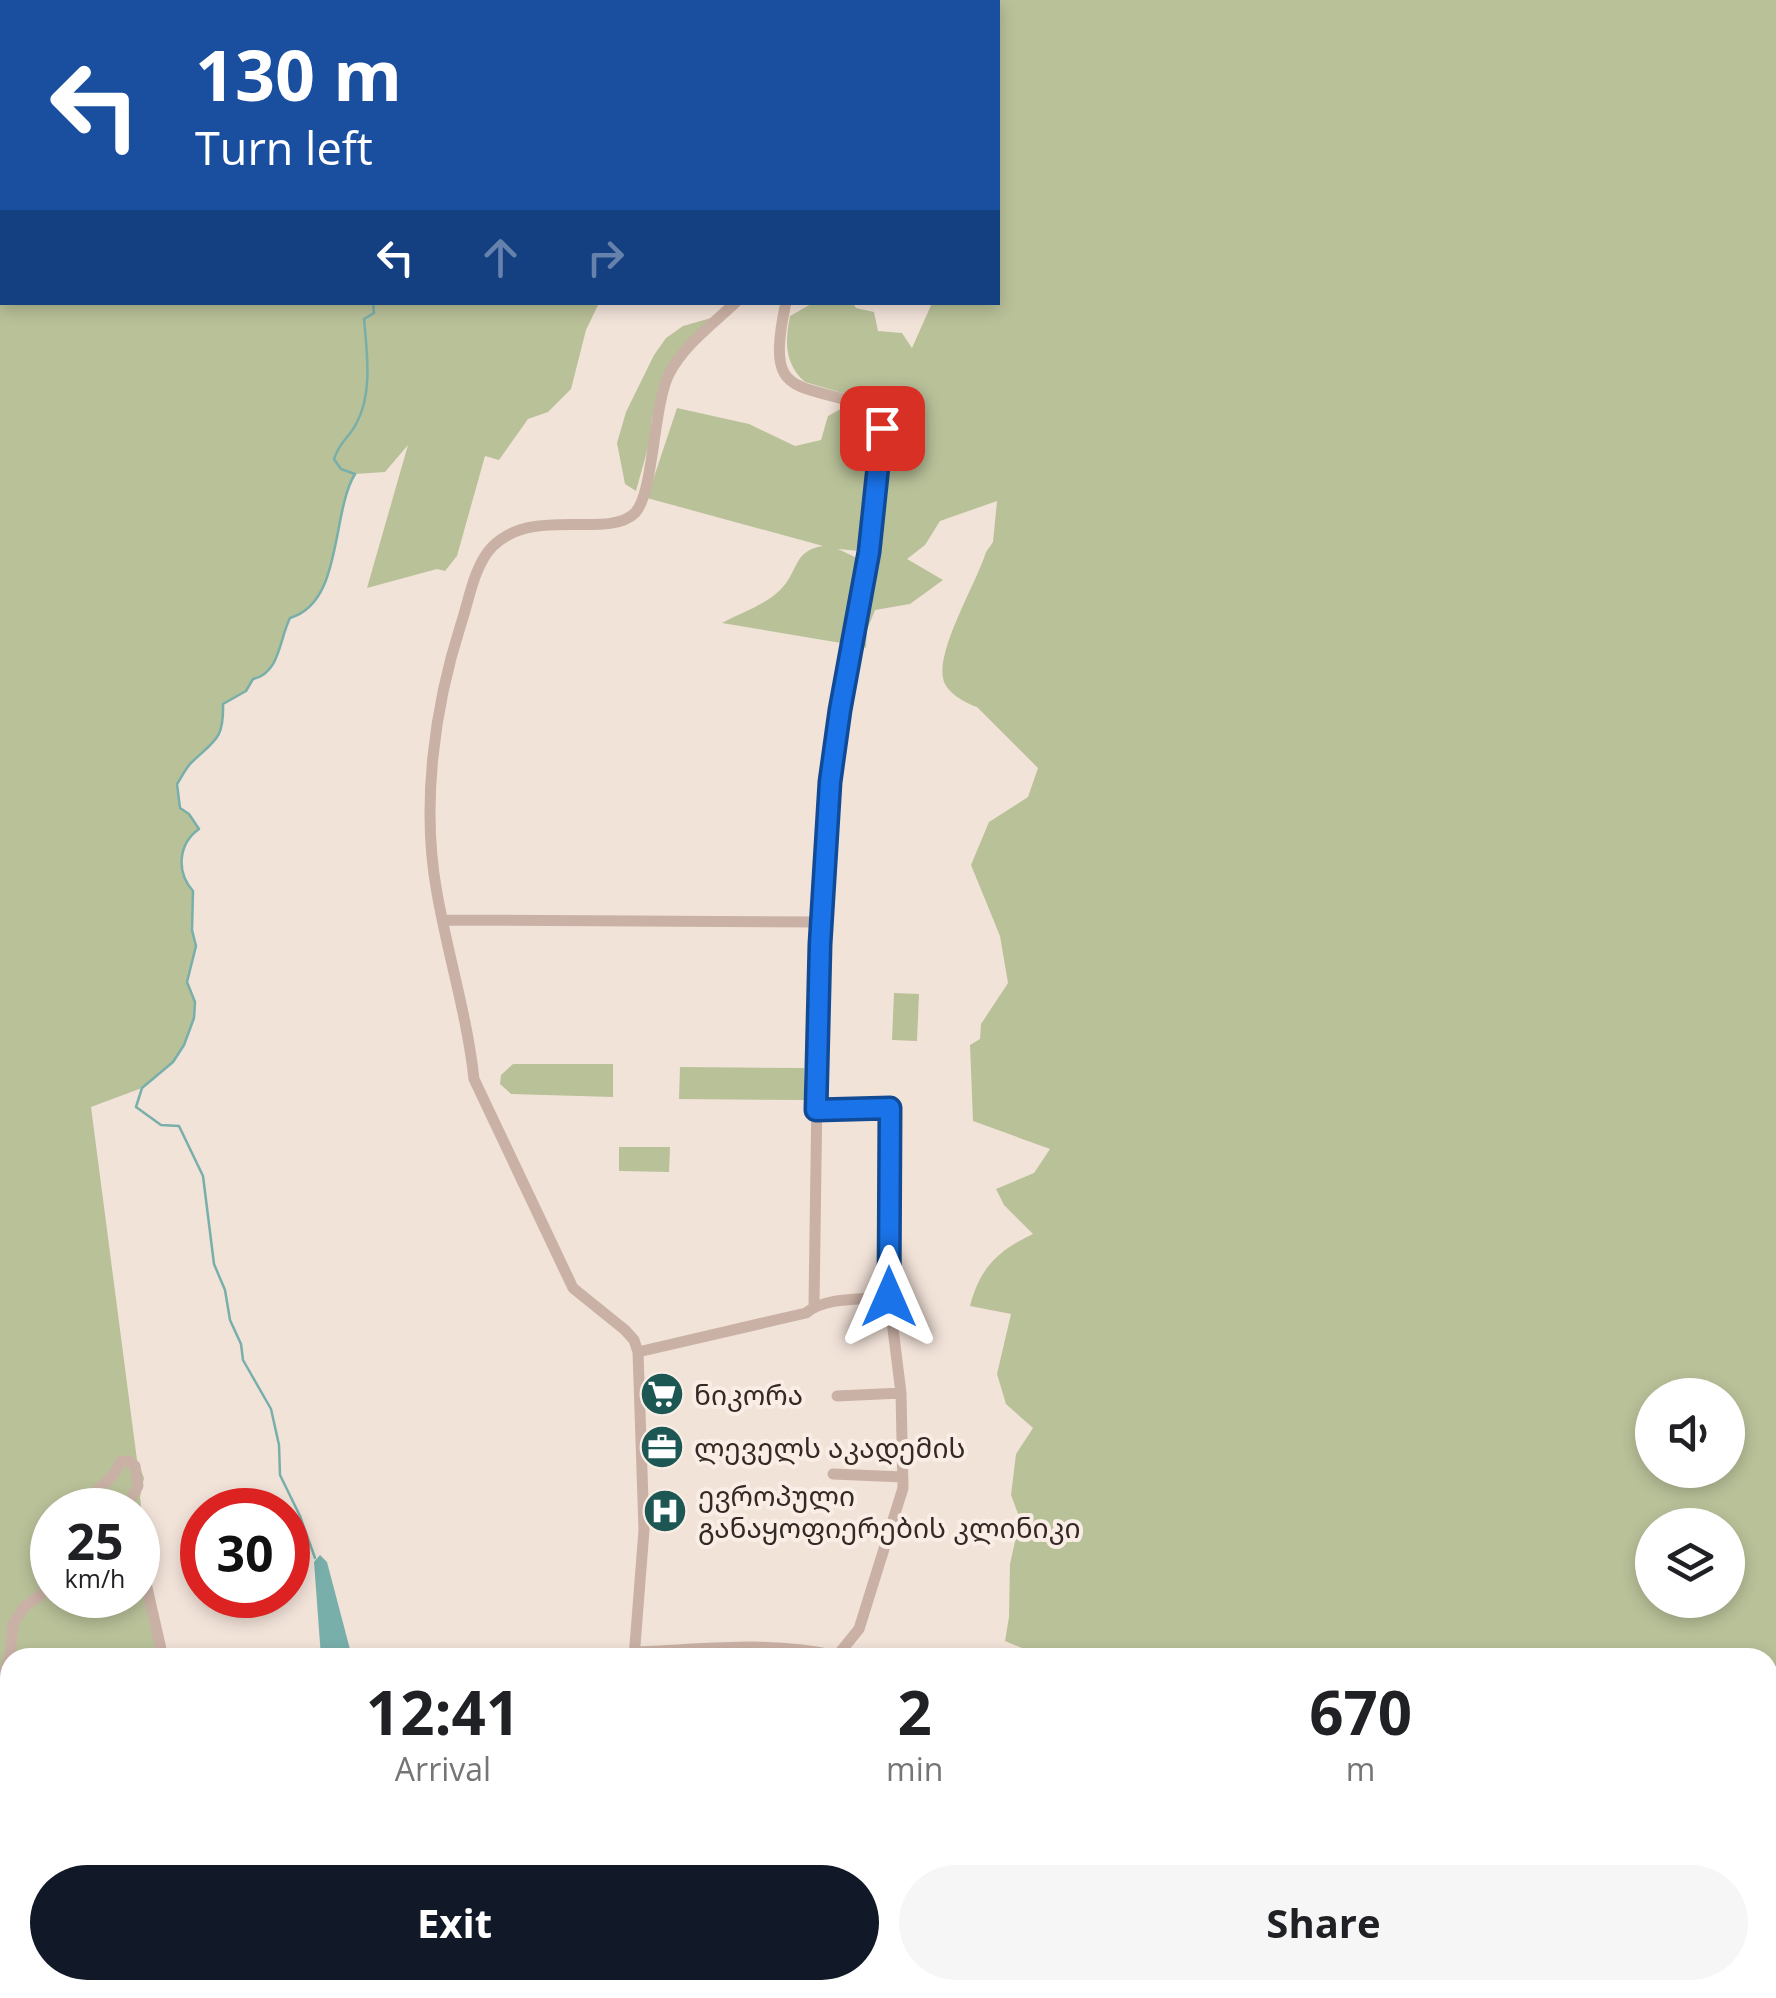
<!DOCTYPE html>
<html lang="en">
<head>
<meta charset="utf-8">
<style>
	:root { --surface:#fff; --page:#f6f6f6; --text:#202124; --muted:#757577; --accent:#111827 }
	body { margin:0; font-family:"Open Sans","Noto Sans Georgian",sans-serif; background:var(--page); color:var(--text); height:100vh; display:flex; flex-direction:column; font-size:38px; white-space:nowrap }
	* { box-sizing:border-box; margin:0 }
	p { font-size:32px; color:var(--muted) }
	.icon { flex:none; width:55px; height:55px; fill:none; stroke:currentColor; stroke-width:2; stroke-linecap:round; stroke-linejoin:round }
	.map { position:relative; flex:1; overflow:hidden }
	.sheet { position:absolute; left:0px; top:1648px; width:1778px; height:352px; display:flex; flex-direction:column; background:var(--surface); border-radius:30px 30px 0 0; box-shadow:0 5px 15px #0003 }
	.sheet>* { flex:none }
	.guide { position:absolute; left:0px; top:0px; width:1000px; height:305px; box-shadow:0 5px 15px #0003; background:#1a4fa0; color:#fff; overflow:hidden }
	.fabs { position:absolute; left:1635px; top:1378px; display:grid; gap:20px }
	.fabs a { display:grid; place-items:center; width:110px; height:110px; border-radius:50%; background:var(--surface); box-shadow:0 5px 15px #0003; font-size:50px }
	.speed { position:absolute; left:30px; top:1488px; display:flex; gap:20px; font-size:50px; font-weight:700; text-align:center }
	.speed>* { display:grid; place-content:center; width:130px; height:130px; border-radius:50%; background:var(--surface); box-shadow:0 5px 15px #0003; line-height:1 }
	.speed small { font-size:25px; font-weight:400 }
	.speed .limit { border:15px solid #d22; background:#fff; color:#111 }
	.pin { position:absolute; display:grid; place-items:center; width:85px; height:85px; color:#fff; margin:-42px; border-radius:20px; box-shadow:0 5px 15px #0006 }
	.me { position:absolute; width:110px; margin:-55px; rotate:0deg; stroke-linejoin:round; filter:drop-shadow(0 0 8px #0008) }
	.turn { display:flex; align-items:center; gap:35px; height:210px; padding:0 30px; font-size:45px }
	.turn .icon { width:130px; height:130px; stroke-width:2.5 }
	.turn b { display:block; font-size:70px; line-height:85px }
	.lanes { display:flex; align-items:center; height:95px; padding:0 30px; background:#0003; justify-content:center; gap:50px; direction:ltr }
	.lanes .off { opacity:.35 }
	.eta { display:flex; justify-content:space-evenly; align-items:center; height:170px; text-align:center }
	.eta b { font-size:60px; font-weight:700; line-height:70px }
	.action { display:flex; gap:20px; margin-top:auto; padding:20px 30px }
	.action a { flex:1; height:115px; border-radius:60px; background:var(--accent); color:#fff; font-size:40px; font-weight:700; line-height:115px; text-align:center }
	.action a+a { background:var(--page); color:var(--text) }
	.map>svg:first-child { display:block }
	.green { fill:#b9c199; fill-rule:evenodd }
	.water { fill:#78afaa }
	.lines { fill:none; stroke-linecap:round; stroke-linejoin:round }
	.stream { stroke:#78afaa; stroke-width:2.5 }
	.minor { stroke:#cab1a5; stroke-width:11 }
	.route-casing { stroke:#114b97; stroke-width:25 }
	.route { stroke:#1a73e8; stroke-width:18 }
	.labels { text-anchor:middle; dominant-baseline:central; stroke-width:8; stroke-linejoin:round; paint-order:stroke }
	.poi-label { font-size:28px; fill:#352926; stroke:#f9ede5; text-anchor:start }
</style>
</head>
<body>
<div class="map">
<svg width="1776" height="1998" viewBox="0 0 1776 1998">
	<rect width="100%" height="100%" fill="#f2e3d9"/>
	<path class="green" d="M0 0H887L2 2V302L599 303 586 330 571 389 548 412 528 419 499 460 485 456 457 556 445 571 437 569 367 588 408 445 385 472 355 474C331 514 343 603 290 618 278 640 281 673 253 679L246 691 223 704C223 739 215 740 192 762 186 767 182 777 177 784L180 808 189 814 199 829C178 844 176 872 193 891L192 930 196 946 187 981 195 1002 194 1018 184 1045 173 1062 142 1088 91 1107 137 1460 144 1478 140 1497 153 1609 166 1657 10 1658V1990H100L101 1998H0ZM52 1510H138V1595H52Z
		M907 0H1776V1998H1142L1141 1990H1768V1658H1046L1005 1641 1009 1617 1010 1564 1020 1519 1011 1495 1016 1454 1033 1428 1006 1404 997 1374 1011 1314 970 1306C980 1268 997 1251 1033 1234L1004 1205 996 1189 1034 1173 1050 1149 973 1121 970 1045 980 1039 981 1024 1008 983 1000 936 971 865 989 822 1028 797 1038 768 977 707C965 703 945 692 943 678 937 648 976 584 986 552L993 542 997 501 940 521 925 545 907 559 943 580 910 604 875 610 867 630 866 648 861 646 895 439 892 402 887 406 805 382C784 364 785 341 790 316L813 303H853L856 308 874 312 878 331 902 333 912 348 932 303 998 302V2H907ZM1652 1395H1728V1470H1652ZM1652 1525H1728V1600H1652Z
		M711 318 666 372 652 417 649 444 636 491 625 484 617 443 626 412 654 355 666 338 683 326Z
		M846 406 878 414 879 458 869 552 838 549 859 559 847 644 722 623C741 613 765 605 780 590 799 572 792 551 823 546L647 498 677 408 749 424 795 446 821 440 828 416Z
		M894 993 919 994 917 1041 892 1040Z
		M513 1064H613V1097L511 1094 500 1084 501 1075Z
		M680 1067 804 1068V1100L679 1099Z
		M619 1147H670L669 1172 619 1171Z"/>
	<path class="water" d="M320 1555 327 1562 352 1657H321L314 1562Z"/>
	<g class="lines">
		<path class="stream" d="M461 2 462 0
			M315 1558 300 1516 280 1475 279 1445 271 1409 243 1360 241 1344 230 1320 225 1290 214 1264 203 1176 179 1126 161 1125 136 1107 142 1088 173 1062 184 1045 194 1018 195 1002 187 982 196 946 192 930 193 891C176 872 178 844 199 829L189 814 180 808 177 784C182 777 186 767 192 762 215 740 224 739 223 704L246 691 253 679C280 673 279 640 290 618 343 603 331 513 355 474L341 469 334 459C340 441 348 439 356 424 373 394 367 353 364 319L374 313 373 302
			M841 1990 844 1998
			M107 1998 108 1990"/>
		<path class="minor" d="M786 302C765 400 794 381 870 407L878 414 883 427 869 552 839 710 830 781 818 1023 814 1306
			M443 920 821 922
			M816 1110 890 1108 889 1297 901 1393 903 1488 859 1629 837 1656
			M638 1352 806 1313C826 1296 864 1300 889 1297
			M837 1396 901 1393
			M833 1474 903 1477
			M78 1510 114 1474 121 1461H128L135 1466 138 1486 125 1510
			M138 1548 163 1658
			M634 1652C701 1650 771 1640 837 1656
			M634 1658 644 1530 638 1352 634 1340 625 1330 573 1288 474 1079C467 1015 448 956 437 893 421 806 434 708 461 624 469 600 474 566 492 547 533 505 607 540 635 513 654 493 653 406 669 374 684 345 713 324 736 302
			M0 1684 10 1656 13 1624 24 1607 42 1594 52 1575
			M734 1990 739 1998
			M966 1990 969 1998
			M243 1998 244 1990"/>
	</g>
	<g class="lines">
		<g class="route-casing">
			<path id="route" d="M882 428 869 552 840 710 830 782 820 944 816 1110 890 1108 889 1297"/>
		</g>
		<use href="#route" class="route"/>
	</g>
	<defs>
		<g id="supermarket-disc" transform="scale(2.25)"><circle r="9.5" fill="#1c5753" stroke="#f9ede5"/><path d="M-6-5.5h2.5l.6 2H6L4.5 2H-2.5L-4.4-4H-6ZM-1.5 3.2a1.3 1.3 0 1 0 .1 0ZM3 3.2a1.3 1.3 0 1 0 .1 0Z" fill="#fff"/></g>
		<g id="office-disc" transform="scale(2.25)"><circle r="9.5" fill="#1c5753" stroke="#f9ede5"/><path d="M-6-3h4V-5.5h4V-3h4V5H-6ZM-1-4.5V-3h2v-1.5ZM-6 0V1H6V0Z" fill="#fff"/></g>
		<g id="hospital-disc" transform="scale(2.25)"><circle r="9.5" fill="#1c5753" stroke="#f9ede5"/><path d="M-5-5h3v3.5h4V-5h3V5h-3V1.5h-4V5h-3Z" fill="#fff"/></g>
	</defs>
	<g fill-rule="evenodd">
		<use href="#supermarket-disc" x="662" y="1394"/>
		<use href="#office-disc" x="662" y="1447"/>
		<use href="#hospital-disc" x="665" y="1511"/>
	</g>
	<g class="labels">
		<g class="poi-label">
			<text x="694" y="1394">ნიკორა</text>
			<text x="694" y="1447">ლეველს აკადემის</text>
			<text x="698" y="1495">ევროპული<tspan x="698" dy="32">განაყოფიერების კლინიკი</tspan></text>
		</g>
	</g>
</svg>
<div class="fabs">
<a><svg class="icon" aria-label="sound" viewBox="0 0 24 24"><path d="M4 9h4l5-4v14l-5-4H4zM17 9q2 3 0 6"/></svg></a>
<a><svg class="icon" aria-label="layers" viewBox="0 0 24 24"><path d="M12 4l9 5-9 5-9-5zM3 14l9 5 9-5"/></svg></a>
</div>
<div class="speed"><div>25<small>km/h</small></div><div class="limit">30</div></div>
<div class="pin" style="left:882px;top:428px;background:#d93025"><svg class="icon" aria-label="arrive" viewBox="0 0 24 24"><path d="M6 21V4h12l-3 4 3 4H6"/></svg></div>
<svg class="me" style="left:889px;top:1297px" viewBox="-20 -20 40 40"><path d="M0-17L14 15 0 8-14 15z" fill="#1a73e8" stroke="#fff" stroke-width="4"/></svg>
<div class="guide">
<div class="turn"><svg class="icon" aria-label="left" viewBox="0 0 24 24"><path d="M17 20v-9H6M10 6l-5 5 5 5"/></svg><div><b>130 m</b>Turn left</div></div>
<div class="lanes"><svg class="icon" aria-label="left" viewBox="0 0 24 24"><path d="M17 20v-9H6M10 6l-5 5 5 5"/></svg><svg class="icon off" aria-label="ahead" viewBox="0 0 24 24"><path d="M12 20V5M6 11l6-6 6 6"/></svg><svg class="icon off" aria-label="right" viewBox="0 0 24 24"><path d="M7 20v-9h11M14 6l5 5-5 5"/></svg></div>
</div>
<section class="sheet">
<div class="eta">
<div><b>12:41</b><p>Arrival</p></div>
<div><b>2</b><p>min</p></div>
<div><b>670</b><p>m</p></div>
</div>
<div class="action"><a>Exit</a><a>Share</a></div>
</section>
</div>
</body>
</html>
